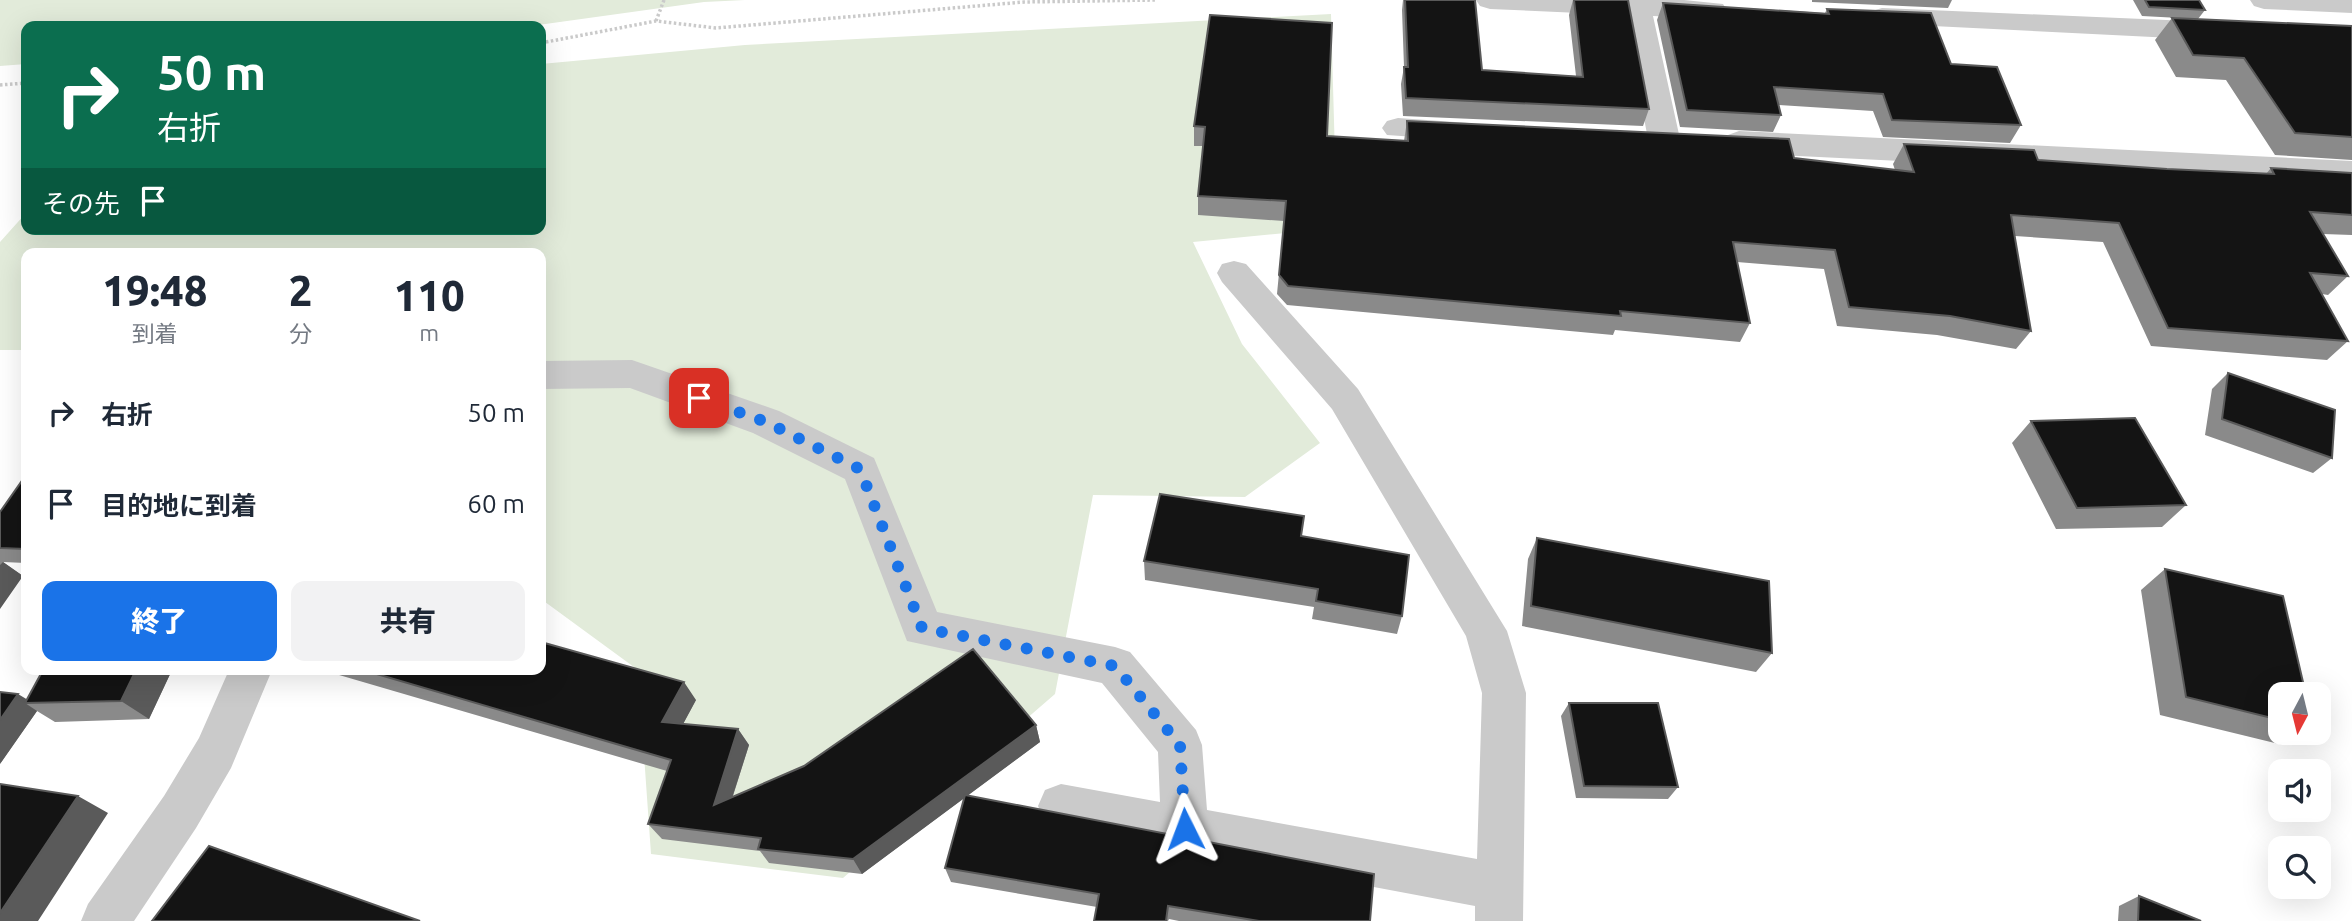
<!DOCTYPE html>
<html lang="ja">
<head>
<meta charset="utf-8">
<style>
	:root { --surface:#fff; --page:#f2f2f3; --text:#1f2937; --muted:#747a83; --accent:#1a73e8 }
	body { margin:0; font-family:Ubuntu,"Noto Sans JP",sans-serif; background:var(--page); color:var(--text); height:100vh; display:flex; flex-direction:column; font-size:26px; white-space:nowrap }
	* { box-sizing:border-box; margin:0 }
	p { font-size:23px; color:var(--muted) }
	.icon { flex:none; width:38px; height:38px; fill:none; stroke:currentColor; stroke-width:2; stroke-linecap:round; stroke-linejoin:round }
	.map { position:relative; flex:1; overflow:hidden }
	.details { position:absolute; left:21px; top:248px; width:525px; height:427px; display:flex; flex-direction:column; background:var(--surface); border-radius:14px; box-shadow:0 7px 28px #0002 }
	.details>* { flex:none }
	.banner { position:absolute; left:21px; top:21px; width:525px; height:214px; border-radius:14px; box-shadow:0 7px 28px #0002; background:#0b6e4f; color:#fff; overflow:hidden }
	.needle { width:46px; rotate:187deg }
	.buttons { position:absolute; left:2268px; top:682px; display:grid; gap:14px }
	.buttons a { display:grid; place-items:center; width:63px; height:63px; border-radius:14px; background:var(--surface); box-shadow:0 7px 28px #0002; font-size:35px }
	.pin { position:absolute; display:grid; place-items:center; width:60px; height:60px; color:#fff; margin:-30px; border-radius:14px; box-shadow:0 4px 10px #0006 }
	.me { position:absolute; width:77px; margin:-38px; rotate:357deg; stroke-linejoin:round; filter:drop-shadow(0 0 5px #0008) }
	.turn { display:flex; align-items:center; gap:24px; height:147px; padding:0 21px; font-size:32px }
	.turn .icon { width:91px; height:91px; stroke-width:2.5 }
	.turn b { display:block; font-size:49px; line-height:60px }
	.then { display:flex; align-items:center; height:66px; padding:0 21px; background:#0003; gap:14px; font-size:26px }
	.eta { display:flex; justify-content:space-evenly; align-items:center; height:119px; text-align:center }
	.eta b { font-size:42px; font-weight:800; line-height:49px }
	.action { display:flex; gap:14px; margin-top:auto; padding:14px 21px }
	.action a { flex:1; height:80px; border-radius:14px; background:var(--accent); color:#fff; font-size:28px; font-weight:800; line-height:80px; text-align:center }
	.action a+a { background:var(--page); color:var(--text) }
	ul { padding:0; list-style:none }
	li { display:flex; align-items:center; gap:21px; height:91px; padding:0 21px }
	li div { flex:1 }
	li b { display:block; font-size:26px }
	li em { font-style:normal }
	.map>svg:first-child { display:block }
	.green { fill:#e2ebda }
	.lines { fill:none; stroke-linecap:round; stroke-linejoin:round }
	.path { stroke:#cacaca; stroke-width:3.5; stroke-dasharray:2.5 2.5; stroke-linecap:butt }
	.minor { fill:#cacaca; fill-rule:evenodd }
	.wall { fill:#8a8a8a }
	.shaded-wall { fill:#5a5a5a }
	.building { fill:#141414; stroke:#5a5a5a; stroke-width:2 }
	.route { stroke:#1a73e8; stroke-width:12; stroke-dasharray:0 21.6 }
</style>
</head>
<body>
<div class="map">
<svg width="2352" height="921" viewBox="0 0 2352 921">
	<rect width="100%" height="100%" fill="#fff"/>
	<path class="green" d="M0 0H745L704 2 531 26H26V64L0 66Z
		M1331 14 1337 228 1193 242 1242 344 1320 443 1245 497 1093 495 1055 694 843 878 651 854 638 670 541 599V254H26V350H0V242L26 213V229H541V64L745 45Z"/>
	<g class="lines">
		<path class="path" d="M656 21 664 0
			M541 43 656 21 716 28 1024 2 1156 0
			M0 85 26 83"/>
		<path class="minor" d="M1476 0H1684L1723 4 1727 10 1723 16 1713 19 1653 16 1680 139 1675 146 1664 149 1653 146 1648 139 1624 15 1490 9 1480 6Z
			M2250 0H2352V13L2264 9 2254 6Z
			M1882 8 2213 22 2223 25 2228 31 2223 37 2213 40 1872 23 1868 17 1872 11Z
			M1398 118 1469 123 1474 130 1469 137 1458 140 1387 135 1382 128 1387 121Z
			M1739 131 2352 161V183L1739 153 1728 149 1723 142 1728 135Z
			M1234 261 1246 264 1358 389 1507 631 1526 693 1523 921H1475V906L1061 828 1045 822 1038 806 1045 790 1061 784 1160 802 1158 752 1102 683 907 641 845 479 753 433 630 388 541 389V361L632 360 779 411 874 458 937 612 1115 647 1130 652 1196 730 1202 745 1207 810 1477 859 1482 693 1466 636 1332 409 1222 282 1217 273 1222 264Z
			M229 670H272L231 768 196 828 134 921H81L88 904 164 796 199 738Z"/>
	</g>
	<path class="wall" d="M1403 0H1475L1482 70 1576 76 1569 15 1573 0H1628L1649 109 1643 126 1403 116 1401 84 1404 67 1402 10Z
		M1812 0H1952L1948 8 1812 2Z
		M2133 0H2199L2205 10 2198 19 2142 16Z
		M1663 3 1825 13 1827 9 1951 64 2021 125 2010 143 1883 137 1873 111 1779 105 1781 115 1773 132 1680 127 1657 20Z
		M2172 18 2352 26V160L2275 155 2226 80 2176 77 2155 40Z
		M1407 121 1794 158 1895 170 1893 164 1904 144 2038 160 2167 169 2266 174 2271 168 2352 173V235L2323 234 2348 276 2328 295 2322 294 2348 341 2327 360 2151 346 2103 242 2015 236 2031 331 2016 349 1937 335 1837 326 1824 269 1737 262 1750 323 1740 342 1615 330 1613 335 1287 305 1277 294 1284 221 1198 215V196L1203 146H1194V126L1327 136 1404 141Z
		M2228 373 2332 458 2313 473 2205 435 2212 389Z
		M2031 421 2186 505 2162 527 2056 529 2012 443Z
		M26 475V563L3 562 23 576 0 565V512Z
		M1301 536 1402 616 1397 634 1312 619 1314 607 1145 580 1144 561Z
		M1537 538 1772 653 1756 672 1522 626 1528 559Z
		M2165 569 2280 695V733H2304L2283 745 2160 715 2141 590Z
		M172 670 149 719 55 722 37 711 0 764 27 700Z
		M322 670H541L696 700 683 724 738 729 749 745 733 796 1036 725 1040 742 968 795 1370 921H1179L1169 919 1168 921H1094L1097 907 951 882 945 868 964 798 862 874 769 863 760 851 662 839 648 824 667 771Z
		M1569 703 1678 787 1668 799 1576 798 1561 716Z
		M2139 896 2201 921H2118L2119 906Z"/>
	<path class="shaded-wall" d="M3 562 23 576 0 609V565Z
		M136 670H172L149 719 121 701Z
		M684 682 696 700 675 739 662 722Z
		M18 694 33 703H25L37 711 0 764V720Z
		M1036 725 1040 742 862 874 853 859Z
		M738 729 749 745 725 820 714 805Z
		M78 796 108 813 38 921H0V913Z"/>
	<path class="building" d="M1405 0H1475L1482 70 1583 77 1574 0H1628L1649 109 1406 98 1404 67H1408Z
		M2145 0H2199L2205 10 2149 7Z
		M1663 3 1829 14 1827 9 1931 13 1951 64 1997 67 2021 125 1892 120 1883 94 1774 87 1781 115 1687 110Z
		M1210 15 1332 23 1327 136 1408 141 1407 121 1789 139 1794 158 1914 172 1904 144 2034 150 2038 160 2167 169 2274 174 2271 168 2352 173V215L2310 212 2348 276 2310 273 2348 341 2168 328 2119 223 2011 215 2031 331 1950 316 1849 307 1835 250 1733 242 1750 323 1620 311 1621 316 1288 286 1279 275 1286 201 1198 196 1205 127 1194 126Z
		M2172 18 2352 26V137L2295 133 2244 58 2193 55Z
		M2228 373 2335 410 2332 458 2222 419Z
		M2135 418 2186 505 2077 508 2031 421Z
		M26 475V549L0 548V512Z
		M1160 494 1304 516 1301 536 1409 555 1402 616 1316 601 1318 589 1144 561Z
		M1537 538 1769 581 1772 653 1531 606Z
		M2165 569 2283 596 2306 695H2280V720L2186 697Z
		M541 642 684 682 662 722 738 729 714 805 804 766 973 649 1036 725 853 859 758 849 761 838 648 824 671 760 363 670H541Z
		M43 670H136L121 701 25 703Z
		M0 692 18 694 0 720Z
		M1569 703H1658L1678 787 1584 786Z
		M0 784 78 796 0 913Z
		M965 795 1374 874 1370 921H1259L1168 906 1166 921H1094L1099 894 945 868Z
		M209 846 420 921H152Z
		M2139 896 2201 921H2138Z"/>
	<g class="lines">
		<path class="route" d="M699 398 766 422 860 469 922 628 1115 666 1180 745 1185 829"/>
	</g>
</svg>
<div class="buttons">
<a><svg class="needle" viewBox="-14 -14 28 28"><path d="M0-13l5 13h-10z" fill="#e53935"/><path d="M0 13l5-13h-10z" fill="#747a83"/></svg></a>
<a><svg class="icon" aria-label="sound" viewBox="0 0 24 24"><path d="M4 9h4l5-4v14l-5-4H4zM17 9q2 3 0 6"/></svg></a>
<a><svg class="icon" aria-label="search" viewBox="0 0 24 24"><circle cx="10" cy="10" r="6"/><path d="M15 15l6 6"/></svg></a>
</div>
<div class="pin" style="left:699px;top:398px;background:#d93025"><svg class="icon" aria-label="arrive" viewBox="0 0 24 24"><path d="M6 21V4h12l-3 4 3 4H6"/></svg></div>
<svg class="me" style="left:1185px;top:829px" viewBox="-20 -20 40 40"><path d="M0-17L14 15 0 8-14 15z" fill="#1a73e8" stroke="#fff" stroke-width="4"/></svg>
<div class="banner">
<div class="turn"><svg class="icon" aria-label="right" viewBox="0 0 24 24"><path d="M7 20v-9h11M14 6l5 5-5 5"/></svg><div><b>50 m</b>右折</div></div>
<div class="then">その先<svg class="icon" aria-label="arrive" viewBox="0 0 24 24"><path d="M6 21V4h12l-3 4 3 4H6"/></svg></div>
</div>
<section class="details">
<div class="eta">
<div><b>19:48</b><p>到着</p></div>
<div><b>2</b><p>分</p></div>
<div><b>110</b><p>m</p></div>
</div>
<ul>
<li><svg class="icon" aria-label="right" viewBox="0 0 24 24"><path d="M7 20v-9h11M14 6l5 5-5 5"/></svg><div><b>右折</b></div><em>50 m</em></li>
<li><svg class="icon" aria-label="arrive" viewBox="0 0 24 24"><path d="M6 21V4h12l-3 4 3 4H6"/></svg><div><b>目的地に到着</b></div><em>60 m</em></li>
</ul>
<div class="action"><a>終了</a><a>共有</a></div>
</section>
</div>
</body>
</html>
